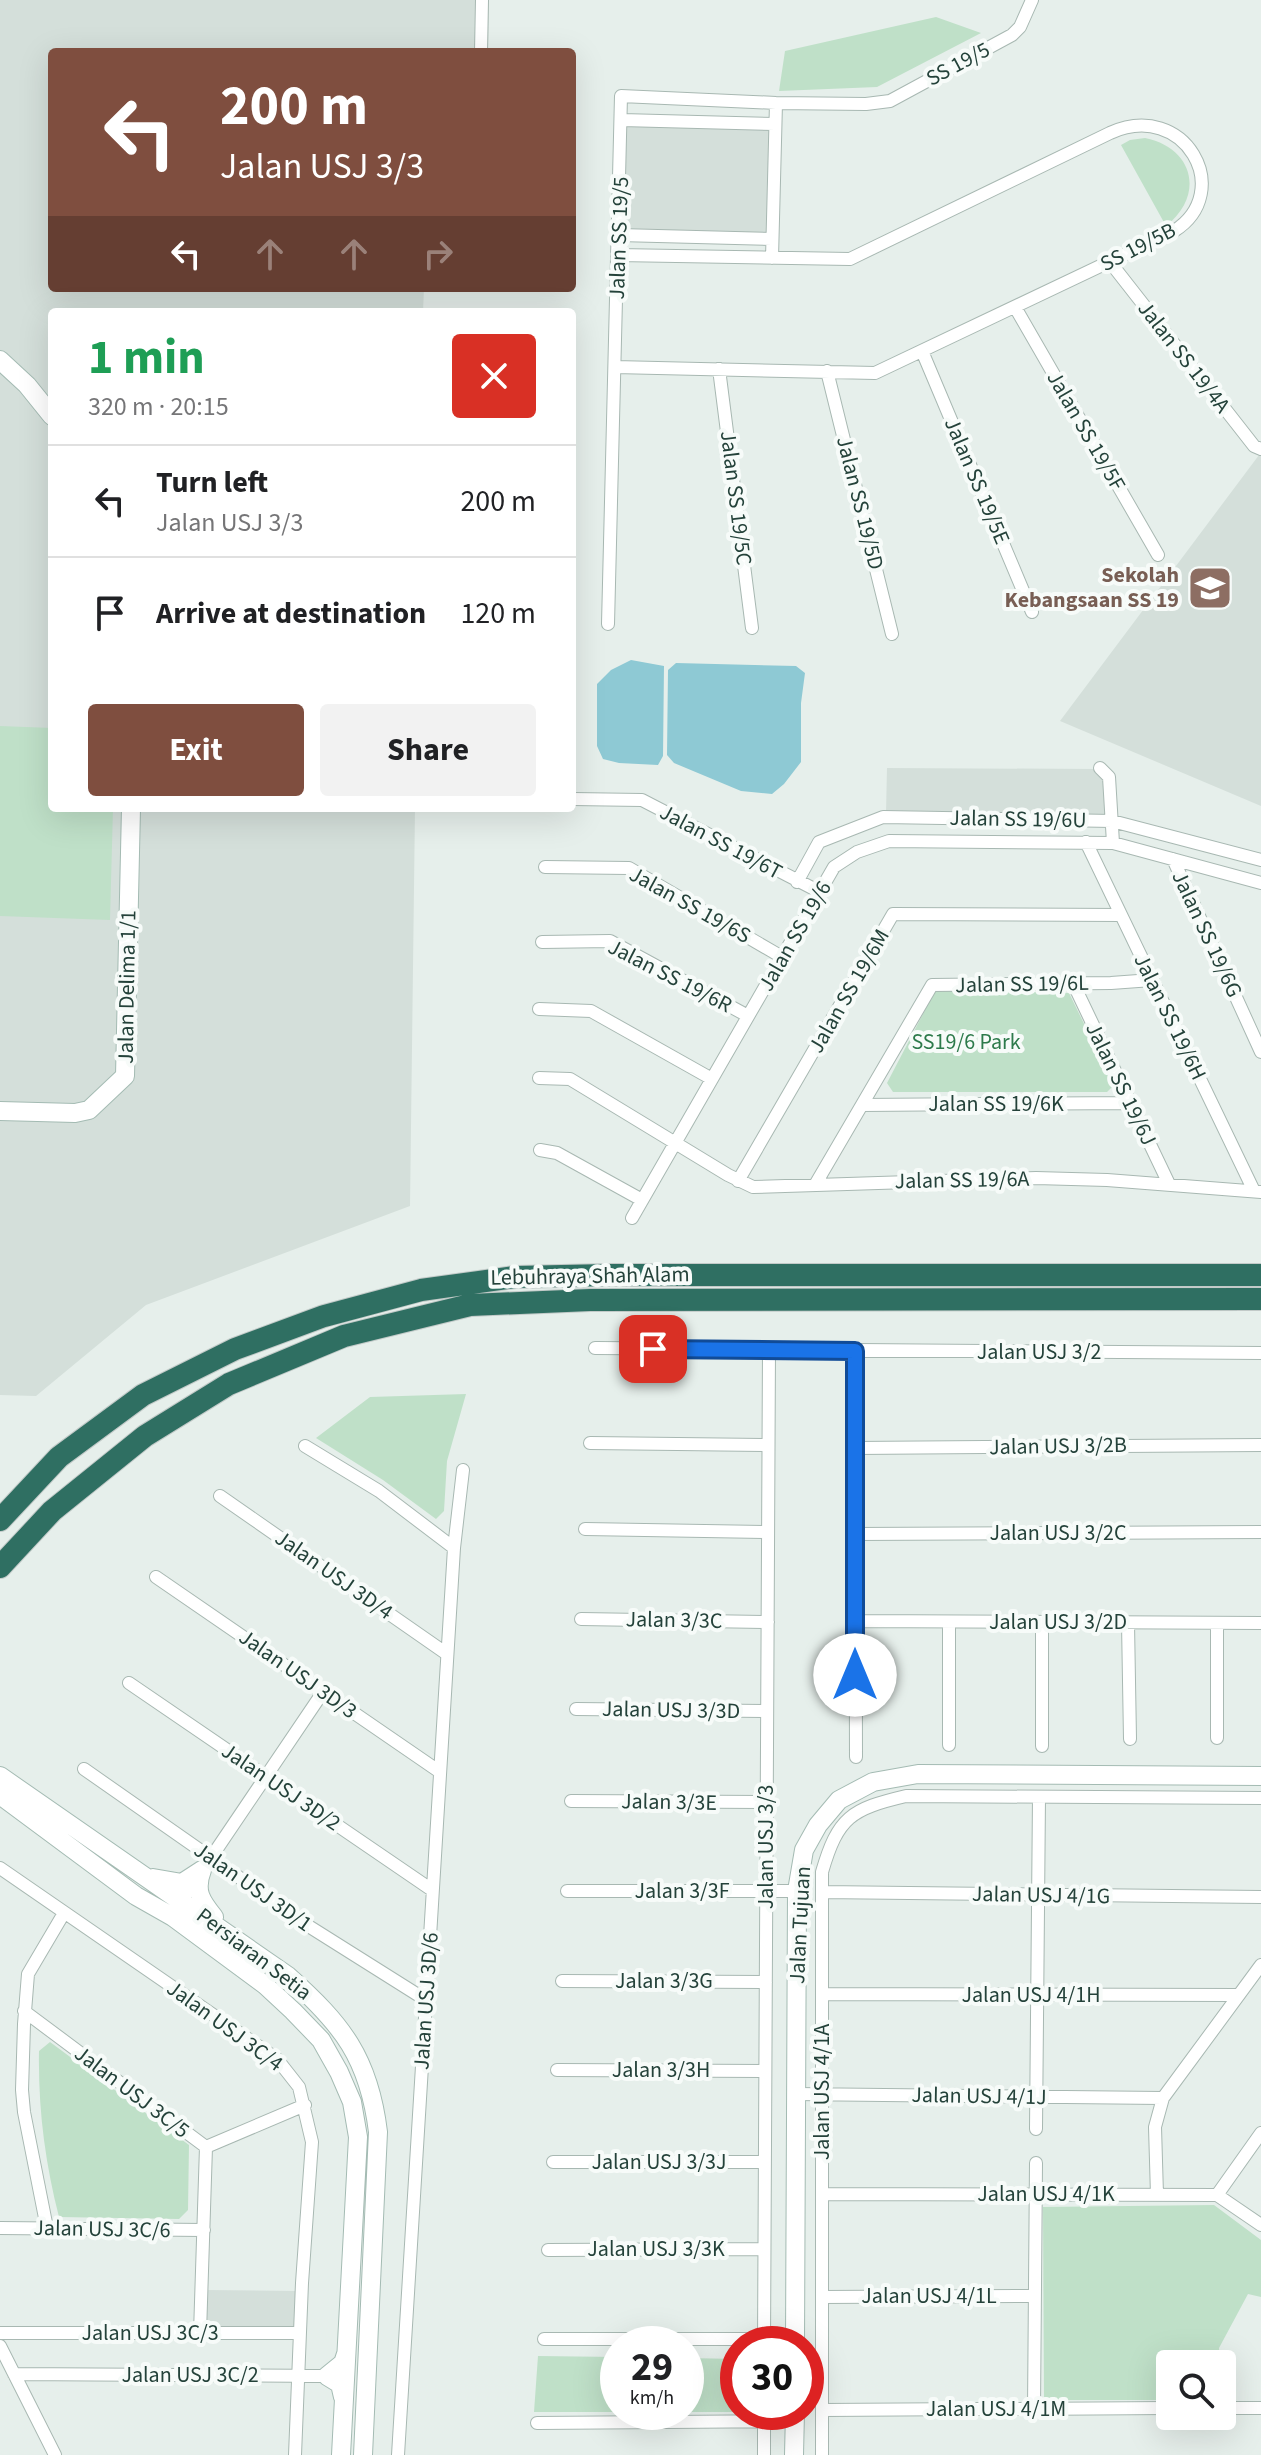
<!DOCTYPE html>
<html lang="en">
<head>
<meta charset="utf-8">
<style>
	:root { --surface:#fff; --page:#f2f2f2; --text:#202124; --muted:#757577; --line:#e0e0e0; --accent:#7f4e3f }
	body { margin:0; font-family:"Source Sans 3",sans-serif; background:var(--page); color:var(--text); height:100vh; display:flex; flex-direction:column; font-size:30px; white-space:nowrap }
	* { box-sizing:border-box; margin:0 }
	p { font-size:26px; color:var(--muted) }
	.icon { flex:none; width:44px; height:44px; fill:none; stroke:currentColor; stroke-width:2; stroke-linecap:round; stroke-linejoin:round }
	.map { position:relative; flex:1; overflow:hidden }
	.sheet { position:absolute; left:48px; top:308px; width:528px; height:504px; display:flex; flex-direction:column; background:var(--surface); border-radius:8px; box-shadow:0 8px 32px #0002 }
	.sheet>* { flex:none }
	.top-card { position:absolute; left:48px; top:48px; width:528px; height:244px; border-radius:8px; box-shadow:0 8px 32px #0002; background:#7f4e3f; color:#fff; overflow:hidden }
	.fabs { position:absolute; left:1156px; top:2350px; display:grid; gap:16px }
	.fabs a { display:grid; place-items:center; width:80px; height:80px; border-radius:8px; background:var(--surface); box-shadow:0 8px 32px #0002; font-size:40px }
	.speed { position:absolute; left:600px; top:2326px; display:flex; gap:16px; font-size:40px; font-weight:700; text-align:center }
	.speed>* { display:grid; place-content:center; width:104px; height:104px; border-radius:50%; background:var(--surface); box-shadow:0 8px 32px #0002; line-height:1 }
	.speed small { font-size:20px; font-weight:400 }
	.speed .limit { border:12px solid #d22; background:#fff; color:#111 }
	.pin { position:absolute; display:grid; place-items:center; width:68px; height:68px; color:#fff; margin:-34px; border-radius:16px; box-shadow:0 4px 12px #0006 }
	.me { position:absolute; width:88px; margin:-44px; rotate:0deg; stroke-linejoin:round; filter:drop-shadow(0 0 6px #0008) }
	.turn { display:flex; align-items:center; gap:28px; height:168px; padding:0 40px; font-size:36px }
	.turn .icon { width:104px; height:104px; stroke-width:2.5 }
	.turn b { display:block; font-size:56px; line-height:68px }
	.lanes { display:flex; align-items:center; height:76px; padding:0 40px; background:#0003; justify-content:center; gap:40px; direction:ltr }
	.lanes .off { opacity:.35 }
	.round { display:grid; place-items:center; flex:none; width:84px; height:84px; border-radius:8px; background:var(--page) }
	.overview { display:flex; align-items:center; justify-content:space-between; height:136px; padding:0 40px }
	h1 { font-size:48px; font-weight:700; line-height:60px; color:#1e9e55 }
	.primary-button { display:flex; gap:16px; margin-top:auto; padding:16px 40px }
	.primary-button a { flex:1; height:92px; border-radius:8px; background:var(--accent); color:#fff; font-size:32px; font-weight:700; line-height:92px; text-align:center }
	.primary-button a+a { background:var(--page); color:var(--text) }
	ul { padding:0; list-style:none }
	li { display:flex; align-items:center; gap:24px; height:112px; padding:0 40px; border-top:2px solid var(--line) }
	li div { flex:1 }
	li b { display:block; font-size:30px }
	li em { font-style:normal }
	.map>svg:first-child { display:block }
	.built { fill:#d4dfda }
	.green { fill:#bfe0c8 }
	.water { fill:#8ec9d4 }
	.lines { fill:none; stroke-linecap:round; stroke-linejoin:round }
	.street-casing { stroke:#a8b8b2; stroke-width:14 }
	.secondary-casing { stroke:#a4bbb3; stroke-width:20 }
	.highway-casing { stroke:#c2cac8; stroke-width:24 }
	.street { stroke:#fff; stroke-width:12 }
	.secondary { stroke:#fff; stroke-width:18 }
	.highway { stroke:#2f6f62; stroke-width:22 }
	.route-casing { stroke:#114b97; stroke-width:20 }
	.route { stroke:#1a73e8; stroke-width:14 }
	.labels { text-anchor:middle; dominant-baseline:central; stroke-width:8; stroke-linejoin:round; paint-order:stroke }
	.street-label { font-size:22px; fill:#24423a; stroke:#f7fbf9 }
	.education-label { font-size:22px; font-weight:bold; fill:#785e54; stroke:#f7fbf9; text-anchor:end }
	.park-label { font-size:22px; fill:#2d7a4b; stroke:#f7fbf9 }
</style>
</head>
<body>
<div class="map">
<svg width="1261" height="2455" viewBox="0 0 1261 2455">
	<rect width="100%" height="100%" fill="#e6efeb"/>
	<path class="built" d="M0 0H489L488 52H52V288H424L423 312H52V808H415L410 1206 146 1305 36 1396 0 1395Z
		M627 124 769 127 768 234 623 232Z
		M1259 455 1261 456V806L1060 721Z
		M887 768 1096 769 1105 779 1108 817 886 813Z
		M205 2290 297 2291 295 2329H204Z"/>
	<path class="green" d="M936 17 981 33 877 87 779 91 785 51Z
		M1145 138C1194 148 1205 195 1166 226L1121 145 1130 140Z
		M0 726 52 728V808H113L110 920 0 916Z
		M936 989 1069 993 1114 1085 1107 1092H893L887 1083Z
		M466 1394 447 1461 444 1511 436 1519 383 1480 316 1438 370 1397Z
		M50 2042 189 2145 188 2210 179 2219 59 2217C45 2162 38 2108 39 2051Z
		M1214 2205 1261 2240V2297L1248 2294 1219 2348 1220 2364H1170V2400H1044L1043 2207Z
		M538 2356 618 2357V2412H534Z
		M686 2358 738 2359V2412H686Z"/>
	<path class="water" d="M631 660 664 666 663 756 658 765 619 763 603 759 597 746V684L611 670Z
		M676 663 796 666 805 673 801 703V762L784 784 772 794 741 791 674 763 667 755 668 670Z"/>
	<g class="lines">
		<g class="street-casing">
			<path id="street" d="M481 52 482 0
				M622 120 775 124
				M619 235 772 239
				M772 258 776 103
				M1110 262 1254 446 1261 449
				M1015 307 1158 555
				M922 351 1032 612
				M615 367 875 373 1174 231C1236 192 1185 99 1110 133L850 259 618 255
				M719 369 752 628
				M827 371 892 634
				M608 624 621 96 776 103 866 104 890 101 1012 35 1020 27 1032 0
				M1100 768 1109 777 1113 843
				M572 799 642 800 820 892
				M1086 842 1254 1191
				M1173 859 1261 1052
				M545 867 629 868 782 957
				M797 882 819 842 883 817 1112 821 1261 860
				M542 942 610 941 748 1016
				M1073 983 1169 1184
				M539 1009 591 1011 712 1079
				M539 1078 570 1079 728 1175 753 1187 1036 1178 1107 1180 1261 1192
				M862 1105 1130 1103
				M540 1150 557 1153 642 1200
				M738 1181 893 914 1121 915
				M815 1185 932 985 1111 983 1152 980
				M632 1218 834 867 857 852 889 841 1113 843 1261 883
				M595 1348 1261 1353
				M855 1351 856 1757
				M590 1443 768 1445
				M305 1446 379 1491 454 1548
				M855 1448 1261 1445
				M220 1496 447 1654
				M585 1529 768 1532
				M855 1534 1261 1532
				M156 1577 440 1772
				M581 1619 768 1622
				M855 1621 1261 1623
				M949 1622V1745
				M1042 1622V1746
				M1128 1623 1130 1739
				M1217 1623V1738
				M129 1683 432 1890
				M576 1709 767 1711
				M84 1769 310 1927 426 2000
				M571 1801 766 1802
				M0 1868 277 2059 299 2087 312 2142 302 2283 295 2455
				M567 1891H797
				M822 1892 1261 1897
				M177 1908 323 1692
				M562 1981 766 1982
				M822 1994 1239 1995
				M24 2011 206 2147 200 2333
				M557 2070 765 2071
				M795 2094 1163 2098
				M1036 2129 1039 1797
				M206 2147 305 2105
				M553 2162H764
				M822 2194 1217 2195 1261 2225
				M1157 2195 1155 2127 1163 2098 1261 1965
				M1217 2195 1261 2133
				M0 2228 204 2230
				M47 2228 24 2112 22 2090 24 2024 28 1974 64 1913
				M548 2250 764 2249
				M822 2297 1035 2296
				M0 2333H300
				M544 2339H764
				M764 2344 769 1350
				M0 2346 55 2455
				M14 2374 335 2376
				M1222 2408H1261
				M1034 2409 1036 2163
				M822 2410 1170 2408
				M764 2412V2455
				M537 2423 794 2421
				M398 2455 454 1548 463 1470
				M822 2455V1872C838 1817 851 1809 906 1796L1261 1798"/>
		</g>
		<g class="secondary-casing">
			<path id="secondary" d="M0 360 27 385 52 416
				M0 1111 75 1113 89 1110 125 1076 131 808
				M0 1776 288 1976C342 2024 369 2058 378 2132L363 2455
				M0 1795 136 1896 173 1917 265 1985 293 2011 321 2040 339 2072 352 2102 358 2137 341 2455
				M202 1870C194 1891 201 1901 214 1917
				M153 1878 182 1883 202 1870
				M795 2344 797 1891 804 1850 818 1825 839 1800 873 1782 918 1774 1261 1776
				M343 2397 340 2384 327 2376 343 2363 346 2354
				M794 2455 795 2412"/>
		</g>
		<g class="highway-casing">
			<path id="highway" d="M0 1520 59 1457 143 1395 235 1349 324 1316 421 1290 515 1277 608 1275H1261
				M0 1567 52 1511 145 1436 229 1384 344 1336 470 1305 590 1300 1261 1299"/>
		</g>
		<use href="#street" class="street"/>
		<use href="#secondary" class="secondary"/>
		<use href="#highway" class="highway"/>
	</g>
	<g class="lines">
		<g class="route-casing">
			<path id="route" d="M653 1349 855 1351V1675"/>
		</g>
		<use href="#route" class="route"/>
	</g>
	<defs>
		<g id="school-square" transform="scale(2.3)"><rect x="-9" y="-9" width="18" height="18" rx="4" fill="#8d6e63" stroke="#f7fbf9"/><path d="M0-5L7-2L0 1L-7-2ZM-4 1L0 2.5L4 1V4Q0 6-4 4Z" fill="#fff"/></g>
	</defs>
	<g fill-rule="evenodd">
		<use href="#school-square" x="1210" y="588"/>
	</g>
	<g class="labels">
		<g class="street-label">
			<text transform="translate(958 64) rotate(-28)">SS 19/5</text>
			<text transform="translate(619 238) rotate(-88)">Jalan SS 19/5</text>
			<text transform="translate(1138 247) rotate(-27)">SS 19/5B</text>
			<text transform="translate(1184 357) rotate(52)">Jalan SS 19/4A</text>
			<text transform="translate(1086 431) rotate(60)">Jalan SS 19/5F</text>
			<text transform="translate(977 481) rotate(67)">Jalan SS 19/5E</text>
			<text transform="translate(736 498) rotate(83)">Jalan SS 19/5C</text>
			<text transform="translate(860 503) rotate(76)">Jalan SS 19/5D</text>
			<text transform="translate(1018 819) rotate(1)">Jalan SS 19/6U</text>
			<text transform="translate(721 842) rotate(28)">Jalan SS 19/6T</text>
			<text transform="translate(690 905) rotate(29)">Jalan SS 19/6S</text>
			<text transform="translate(1207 934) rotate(65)">Jalan SS 19/6G</text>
			<text transform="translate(795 936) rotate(-60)">Jalan SS 19/6</text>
			<text transform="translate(670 976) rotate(27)">Jalan SS 19/6R</text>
			<text transform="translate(1022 984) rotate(-1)">Jalan SS 19/6L</text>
			<text transform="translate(127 987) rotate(-89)">Jalan Delima 1/1</text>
			<text transform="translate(849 991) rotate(-60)">Jalan SS 19/6M</text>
			<text transform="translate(1170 1017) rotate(64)">Jalan SS 19/6H</text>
			<text transform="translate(1121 1084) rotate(64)">Jalan SS 19/6J</text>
			<text x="996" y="1104">Jalan SS 19/6K</text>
			<text transform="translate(962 1180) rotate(-1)">Jalan SS 19/6A</text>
			<text transform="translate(590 1276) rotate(-1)">Lebuhraya Shah Alam</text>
			<text x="1039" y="1352">Jalan USJ 3/2</text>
			<text transform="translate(1058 1446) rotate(-1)">Jalan USJ 3/2B</text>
			<text x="1058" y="1533">Jalan USJ 3/2C</text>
			<text transform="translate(334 1575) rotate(35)">Jalan USJ 3D/4</text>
			<text transform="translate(674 1620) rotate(1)">Jalan 3/3C</text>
			<text x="1058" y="1622">Jalan USJ 3/2D</text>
			<text transform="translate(298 1674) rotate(35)">Jalan USJ 3D/3</text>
			<text transform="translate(671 1710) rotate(1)">Jalan USJ 3/3D</text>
			<text transform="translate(281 1787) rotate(34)">Jalan USJ 3D/2</text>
			<text transform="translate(669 1802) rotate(1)">Jalan 3/3E</text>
			<text transform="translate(766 1847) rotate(-90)">Jalan USJ 3/3</text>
			<text transform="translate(253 1887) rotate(35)">Jalan USJ 3D/1</text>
			<text x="682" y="1891">Jalan 3/3F</text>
			<text transform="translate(1041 1895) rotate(1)">Jalan USJ 4/1G</text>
			<text transform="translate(800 1925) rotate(-87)">Jalan Tujuan</text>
			<text transform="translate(254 1954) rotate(37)">Persiaran Setia</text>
			<text x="664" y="1981">Jalan 3/3G</text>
			<text x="1031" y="1995">Jalan USJ 4/1H</text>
			<text transform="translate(426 2001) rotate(-86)">Jalan USJ 3D/6</text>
			<text transform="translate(225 2026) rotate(36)">Jalan USJ 3C/4</text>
			<text x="661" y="2070">Jalan 3/3H</text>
			<text transform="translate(132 2092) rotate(37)">Jalan USJ 3C/5</text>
			<text transform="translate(822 2092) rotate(-90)">Jalan USJ 4/1A</text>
			<text transform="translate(979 2096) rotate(1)">Jalan USJ 4/1J</text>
			<text x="659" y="2162">Jalan USJ 3/3J</text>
			<text x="1046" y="2194">Jalan USJ 4/1K</text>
			<text transform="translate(102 2229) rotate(1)">Jalan USJ 3C/6</text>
			<text x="656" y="2249">Jalan USJ 3/3K</text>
			<text x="929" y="2296">Jalan USJ 4/1L</text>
			<text x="150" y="2333">Jalan USJ 3C/3</text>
			<text x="190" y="2375">Jalan USJ 3C/2</text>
			<text x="996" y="2409">Jalan USJ 4/1M</text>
		</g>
		<g class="education-label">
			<text x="1179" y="575">Sekolah<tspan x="1179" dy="25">Kebangsaan SS 19</tspan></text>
		</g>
		<g class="park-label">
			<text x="966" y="1042">SS19/6 Park</text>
		</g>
	</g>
</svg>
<div class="fabs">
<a><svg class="icon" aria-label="search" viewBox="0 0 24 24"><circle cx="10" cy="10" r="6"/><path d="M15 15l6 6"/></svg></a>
</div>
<div class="speed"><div>29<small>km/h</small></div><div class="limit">30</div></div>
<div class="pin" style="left:653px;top:1349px;background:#d93025"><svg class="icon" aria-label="arrive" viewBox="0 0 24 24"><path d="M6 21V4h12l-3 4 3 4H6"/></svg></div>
<svg class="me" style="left:855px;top:1675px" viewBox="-20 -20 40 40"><circle r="19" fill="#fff"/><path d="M0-13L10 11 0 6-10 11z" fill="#1a73e8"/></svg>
<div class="top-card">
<div class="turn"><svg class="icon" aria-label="left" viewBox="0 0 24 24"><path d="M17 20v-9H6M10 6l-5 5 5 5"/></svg><div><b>200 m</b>Jalan USJ 3/3</div></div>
<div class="lanes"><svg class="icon" aria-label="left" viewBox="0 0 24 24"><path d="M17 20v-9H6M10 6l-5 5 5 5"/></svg><svg class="icon off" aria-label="ahead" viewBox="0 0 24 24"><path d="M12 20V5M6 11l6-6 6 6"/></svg><svg class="icon off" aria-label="ahead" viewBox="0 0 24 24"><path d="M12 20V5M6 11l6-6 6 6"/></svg><svg class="icon off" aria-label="right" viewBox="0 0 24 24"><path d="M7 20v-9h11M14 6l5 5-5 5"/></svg></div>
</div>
<section class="sheet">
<div class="overview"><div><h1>1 min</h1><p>320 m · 20:15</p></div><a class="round" style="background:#d93025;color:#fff"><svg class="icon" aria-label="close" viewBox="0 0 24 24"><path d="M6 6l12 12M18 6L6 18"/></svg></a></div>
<ul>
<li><svg class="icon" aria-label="left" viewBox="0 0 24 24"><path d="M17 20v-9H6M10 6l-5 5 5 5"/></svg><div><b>Turn left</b><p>Jalan USJ 3/3</p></div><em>200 m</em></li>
<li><svg class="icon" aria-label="arrive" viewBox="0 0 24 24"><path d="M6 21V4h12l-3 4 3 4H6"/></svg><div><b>Arrive at destination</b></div><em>120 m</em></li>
</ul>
<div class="primary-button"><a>Exit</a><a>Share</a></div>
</section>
</div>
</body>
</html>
